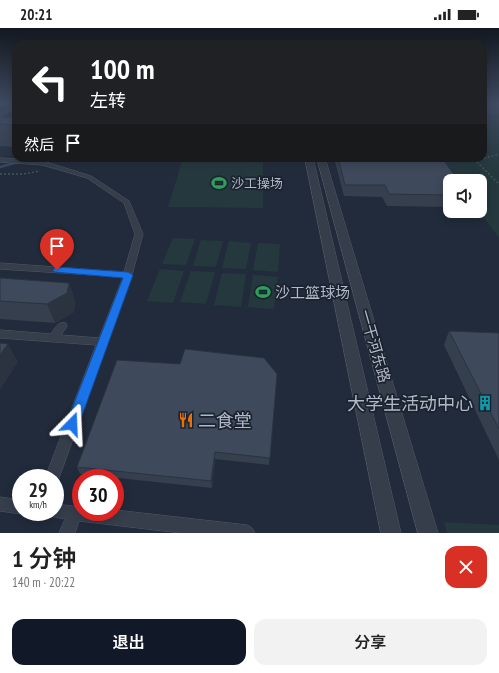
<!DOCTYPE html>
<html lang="zh">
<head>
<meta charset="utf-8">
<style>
	:root { --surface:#fff; --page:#f2f2f2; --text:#222; --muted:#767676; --accent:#111827 }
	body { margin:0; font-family:"PT Sans Narrow","Noto Sans SC",sans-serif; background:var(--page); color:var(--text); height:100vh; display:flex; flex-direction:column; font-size:15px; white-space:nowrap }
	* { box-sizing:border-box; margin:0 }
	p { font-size:13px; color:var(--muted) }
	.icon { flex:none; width:22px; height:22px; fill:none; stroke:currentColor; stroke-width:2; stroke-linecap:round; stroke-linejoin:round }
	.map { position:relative; height:505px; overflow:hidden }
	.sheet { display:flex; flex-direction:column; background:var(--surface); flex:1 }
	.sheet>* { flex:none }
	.hud { position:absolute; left:12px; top:12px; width:475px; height:122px; border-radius:12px; box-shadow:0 2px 10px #0003; background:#202124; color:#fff; overflow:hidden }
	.buttons { position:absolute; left:443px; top:146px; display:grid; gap:8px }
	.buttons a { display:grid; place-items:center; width:44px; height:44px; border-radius:8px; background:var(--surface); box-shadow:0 2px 10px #0003; font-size:20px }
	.speed { position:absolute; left:12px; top:441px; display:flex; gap:8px; font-size:20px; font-weight:700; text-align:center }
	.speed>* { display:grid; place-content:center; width:52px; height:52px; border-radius:50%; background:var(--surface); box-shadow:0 2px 10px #0003; line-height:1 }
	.speed small { font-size:10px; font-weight:400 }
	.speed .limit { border:6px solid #d22; background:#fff; color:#111 }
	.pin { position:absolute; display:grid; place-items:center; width:34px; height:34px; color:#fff; margin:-41px -17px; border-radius:50% 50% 50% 0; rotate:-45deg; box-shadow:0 0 4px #0007 }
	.pin .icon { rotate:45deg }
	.me { position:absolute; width:44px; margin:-22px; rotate:21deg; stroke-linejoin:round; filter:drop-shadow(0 0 3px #0008) }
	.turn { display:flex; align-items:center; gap:14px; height:84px; padding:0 12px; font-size:18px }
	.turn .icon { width:52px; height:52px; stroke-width:2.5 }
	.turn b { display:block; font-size:28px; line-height:34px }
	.then { display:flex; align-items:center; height:38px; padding:0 12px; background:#0003; gap:8px; font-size:15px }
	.round { display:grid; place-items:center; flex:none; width:42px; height:42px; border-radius:12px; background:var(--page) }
	.headline { display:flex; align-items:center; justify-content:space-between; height:68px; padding:0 12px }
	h1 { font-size:24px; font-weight:600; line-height:30px }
	.cta { display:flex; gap:8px; margin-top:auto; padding:8px 12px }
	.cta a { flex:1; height:46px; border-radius:12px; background:var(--accent); color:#fff; font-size:16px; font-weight:600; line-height:46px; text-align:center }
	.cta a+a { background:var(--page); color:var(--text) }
	.status { display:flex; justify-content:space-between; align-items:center; height:28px; padding:0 20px; background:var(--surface); direction:ltr }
	.status svg { height:11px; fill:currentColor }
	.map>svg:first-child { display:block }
	.green { fill:#24383d }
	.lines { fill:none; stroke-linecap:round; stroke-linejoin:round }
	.stream { stroke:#364663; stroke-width:2.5 }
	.minor-casing { stroke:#515866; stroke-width:1 }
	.tertiary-casing { stroke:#515866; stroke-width:1 }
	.path-far1 { stroke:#42555a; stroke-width:1; stroke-dasharray:1.5 1.5; stroke-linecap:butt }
	.path { stroke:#42555a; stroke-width:1.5; stroke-dasharray:2 2; stroke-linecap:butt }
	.minor { fill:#363e4c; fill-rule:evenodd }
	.tertiary { fill:#363e4c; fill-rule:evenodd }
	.tertiary-bridge-casing { stroke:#515866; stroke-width:8; stroke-linecap:butt }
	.tertiary-bridge { stroke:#363e4c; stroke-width:7 }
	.wall { fill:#353f4e }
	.shaded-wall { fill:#2b3340 }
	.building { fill:#3e495b; stroke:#2b3340 }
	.route { fill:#1a73e8; stroke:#114b97 }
	.labels { text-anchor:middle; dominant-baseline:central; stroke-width:3.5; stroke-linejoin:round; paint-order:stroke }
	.far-poi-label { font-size:13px; fill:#b1b8c7; stroke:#1b2330; text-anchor:start }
	.poi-label { font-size:15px; fill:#b1b8c7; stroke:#1b2330; text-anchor:start }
	.street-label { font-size:15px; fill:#b1b8c7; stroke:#1b2330 }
	.near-poi-label { font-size:18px; fill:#b1b8c7; stroke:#1b2330; text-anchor:end }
</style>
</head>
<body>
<div class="status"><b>20:21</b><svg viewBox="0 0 49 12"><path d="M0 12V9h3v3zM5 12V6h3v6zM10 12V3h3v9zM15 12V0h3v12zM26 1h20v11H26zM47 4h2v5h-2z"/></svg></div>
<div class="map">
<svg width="499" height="505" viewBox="0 0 499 505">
	<rect width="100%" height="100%" fill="#222b3b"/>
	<path class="green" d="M483 86H499V210L479 183H480V153H456L439 130H483Z
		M183 130H263V180L168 179Z
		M173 210 195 211 186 237 162 236Z
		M201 212 223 213 216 239 193 238Z
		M229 213 251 215 246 241 222 240Z
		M258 215 280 216 278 244 253 242Z
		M160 241 184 243 173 275 147 273Z
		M191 243 215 244 206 276 180 274Z
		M222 245 246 246 241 279 214 277Z
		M253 247 278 249 274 281 248 279Z
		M444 494 499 497V505H447Z"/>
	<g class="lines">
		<path class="stream" d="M0 139 32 130"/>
		<g class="minor-casing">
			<path id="minor" d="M16 76V79L0 89V86Z
				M0 130 43 133 91 148 129 173 143 206 132 247 59 450 55 456V450H45L96 317 0 310V302L51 306C55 300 58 293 66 295L67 298 61 307 99 310 123 249 0 241V235L124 244 135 206 124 175 87 150 42 137 0 134Z
				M0 469 21 472V484H26L21 486 0 483Z
				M55 476 81 479V484H115V482L247 497 252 500 255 505H181L79 493 75 505H59L65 491 50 488 48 484H55Z"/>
		</g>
		<g class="tertiary-casing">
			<path id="tertiary" d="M483 75H499V79H483Z
				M305 130H313L401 505H381Z
				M317 130H325L438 505H418Z"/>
		</g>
		<path class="path-far1" d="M495 91 499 95"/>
		<path class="path" d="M472 130 482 131 499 126
			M474 131 499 156
			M0 146H23L40 143"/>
		<use href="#minor" class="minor"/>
		<use href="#tertiary" class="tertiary"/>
		<g class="tertiary-bridge-casing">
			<path id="tertiary-bridge" d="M483 82H499"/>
		</g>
		<use href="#tertiary-bridge" class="tertiary-bridge"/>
	</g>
	<path class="wall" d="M0 90H16V119L0 118Z
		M334 130H442L450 153V179L387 178 382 169 344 168Z
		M0 250 69 255 75 274 74 284 55 295 0 291Z
		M449 303 499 305V432L444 317Z
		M277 346 269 437 215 431 212 460 80 446 77 439Z"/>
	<path class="shaded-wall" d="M69 255 75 274 74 284 55 295 47 276Z
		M8 316 18 334 0 362V327Z
		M215 424V431L212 460 211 453Z"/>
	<path class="building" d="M0 90H16V97L0 96Z
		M338 130H442L459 153H450V167L389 166 385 157H345Z
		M0 250 69 255 67 265 47 276 0 273Z
		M449 303 499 305V401Z
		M0 315 8 316 0 327Z
		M185 321 264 330 277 346 270 430 215 424 211 453 77 439 117 332 180 336Z"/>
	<linearGradient id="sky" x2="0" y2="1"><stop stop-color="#131820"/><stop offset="0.52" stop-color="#3e4a60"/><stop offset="1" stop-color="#3e4a60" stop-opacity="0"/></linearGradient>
	<rect width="499" height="145" fill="url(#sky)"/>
	<path class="route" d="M57 239 128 244 133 247 79 396 77 400 72 401 68 400 66 396 123 250 54 244 53 242 54 240Z"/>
	<defs>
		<g id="stadium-bare" transform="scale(1.2)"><path d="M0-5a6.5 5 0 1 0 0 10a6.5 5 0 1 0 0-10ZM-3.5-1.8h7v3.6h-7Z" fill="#2e9e5b" stroke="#1b2330" stroke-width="2.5" paint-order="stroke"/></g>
		<g id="building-bare" transform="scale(1.2)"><path d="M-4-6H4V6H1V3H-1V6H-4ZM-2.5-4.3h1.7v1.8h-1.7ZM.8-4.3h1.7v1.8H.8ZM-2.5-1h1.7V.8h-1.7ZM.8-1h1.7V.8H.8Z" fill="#0f9aa8" stroke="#1b2330" stroke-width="2.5" paint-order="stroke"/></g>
		<g id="restaurant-bare" transform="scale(1.2)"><path d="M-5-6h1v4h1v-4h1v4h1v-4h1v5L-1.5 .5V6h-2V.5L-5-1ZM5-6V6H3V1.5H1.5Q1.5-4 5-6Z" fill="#e8710a" stroke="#1b2330" stroke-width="2.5" paint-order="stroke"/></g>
	</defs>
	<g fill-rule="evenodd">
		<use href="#stadium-bare" x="219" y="155"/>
		<use href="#stadium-bare" x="263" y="264"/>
		<use href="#building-bare" x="485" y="375"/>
		<use href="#restaurant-bare" x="186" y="392"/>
	</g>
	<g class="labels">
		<g class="far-poi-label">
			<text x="231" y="155">沙工操场</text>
		</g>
		<g class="poi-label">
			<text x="275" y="264">沙工篮球场</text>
		</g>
		<g class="street-label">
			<text transform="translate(375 318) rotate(74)">一干河东路</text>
		</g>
		<g class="near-poi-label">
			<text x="473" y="375">大学生活动中心</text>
			<text x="198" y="392" text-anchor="start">二食堂</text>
		</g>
	</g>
</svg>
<div class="buttons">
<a><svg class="icon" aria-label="sound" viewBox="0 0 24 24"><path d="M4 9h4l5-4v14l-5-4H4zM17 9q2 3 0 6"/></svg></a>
</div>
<div class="speed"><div>29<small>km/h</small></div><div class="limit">30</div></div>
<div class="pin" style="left:57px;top:242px;background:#d93025"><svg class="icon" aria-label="arrive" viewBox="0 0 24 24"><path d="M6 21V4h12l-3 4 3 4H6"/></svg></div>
<svg class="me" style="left:72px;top:396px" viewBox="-20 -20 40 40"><path d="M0-17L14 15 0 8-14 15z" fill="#1a73e8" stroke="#fff" stroke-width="4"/></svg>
<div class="hud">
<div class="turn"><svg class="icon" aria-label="left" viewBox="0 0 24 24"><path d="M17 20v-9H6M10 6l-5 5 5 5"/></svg><div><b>100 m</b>左转</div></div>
<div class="then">然后<svg class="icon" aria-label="arrive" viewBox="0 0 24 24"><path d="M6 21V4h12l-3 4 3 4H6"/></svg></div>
</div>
</div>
<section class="sheet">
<div class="headline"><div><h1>1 分钟</h1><p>140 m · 20:22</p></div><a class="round" style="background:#d93025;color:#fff"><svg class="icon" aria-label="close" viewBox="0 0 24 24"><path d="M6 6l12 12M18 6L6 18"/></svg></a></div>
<div class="cta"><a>退出</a><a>分享</a></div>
</section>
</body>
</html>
